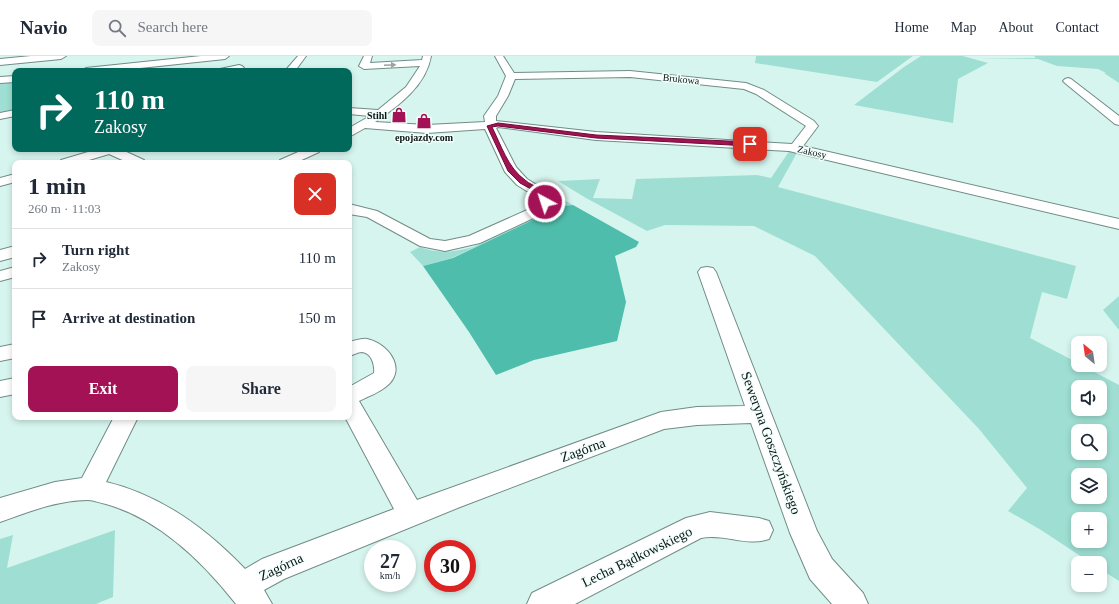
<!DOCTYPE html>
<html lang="en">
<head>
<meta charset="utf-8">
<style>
	:root { --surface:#fff; --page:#f6f6f7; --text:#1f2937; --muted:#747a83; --line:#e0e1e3; --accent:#a31255 }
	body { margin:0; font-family:Georgia,serif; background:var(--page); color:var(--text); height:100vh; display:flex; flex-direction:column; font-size:15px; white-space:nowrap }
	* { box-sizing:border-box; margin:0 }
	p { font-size:13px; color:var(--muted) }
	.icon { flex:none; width:22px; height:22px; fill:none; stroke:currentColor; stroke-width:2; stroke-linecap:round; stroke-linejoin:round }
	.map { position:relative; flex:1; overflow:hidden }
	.details { position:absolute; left:12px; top:104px; width:340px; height:260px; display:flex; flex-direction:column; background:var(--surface); border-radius:8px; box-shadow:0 2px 6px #0003 }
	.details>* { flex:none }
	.banner { position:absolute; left:12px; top:12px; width:340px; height:84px; border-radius:8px; box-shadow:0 2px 6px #0003; background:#00695c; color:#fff; overflow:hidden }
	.needle { width:26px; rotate:331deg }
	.fabs { position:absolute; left:1071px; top:280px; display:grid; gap:8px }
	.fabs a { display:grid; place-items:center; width:36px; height:36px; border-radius:8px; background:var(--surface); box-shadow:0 2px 6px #0003; font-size:20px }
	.speed { position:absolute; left:364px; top:484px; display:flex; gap:8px; font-size:20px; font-weight:700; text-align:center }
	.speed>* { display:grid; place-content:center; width:52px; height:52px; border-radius:50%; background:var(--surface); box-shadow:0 2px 6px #0003; line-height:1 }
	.speed small { font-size:10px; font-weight:400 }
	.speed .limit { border:6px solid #d22; background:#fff; color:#111 }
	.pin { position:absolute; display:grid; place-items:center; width:34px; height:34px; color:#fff; margin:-17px; border-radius:8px; box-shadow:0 2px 6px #0006 }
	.me { position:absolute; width:44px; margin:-22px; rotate:320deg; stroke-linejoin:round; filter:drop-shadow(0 0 3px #0008) }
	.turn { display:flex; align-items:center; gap:14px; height:84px; padding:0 16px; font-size:18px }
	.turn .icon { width:52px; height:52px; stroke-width:2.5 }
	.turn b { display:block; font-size:28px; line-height:34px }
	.round { display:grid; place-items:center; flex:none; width:42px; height:42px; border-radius:8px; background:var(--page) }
	.overview { display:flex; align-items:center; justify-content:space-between; height:68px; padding:0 16px }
	h1 { font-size:24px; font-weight:800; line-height:30px }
	.button { display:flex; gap:8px; margin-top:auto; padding:8px 16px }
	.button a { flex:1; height:46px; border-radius:8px; background:var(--accent); color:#fff; font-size:16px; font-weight:800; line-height:46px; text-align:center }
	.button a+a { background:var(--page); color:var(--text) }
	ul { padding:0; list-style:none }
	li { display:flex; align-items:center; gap:12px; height:60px; padding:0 16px; border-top:1px solid var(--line) }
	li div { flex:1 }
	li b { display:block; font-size:15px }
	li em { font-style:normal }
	header { display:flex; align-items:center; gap:24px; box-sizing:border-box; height:56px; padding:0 20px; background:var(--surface); border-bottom:1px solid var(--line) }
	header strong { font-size:19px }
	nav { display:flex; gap:22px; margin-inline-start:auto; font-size:14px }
	.search { width:280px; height:36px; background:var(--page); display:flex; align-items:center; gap:10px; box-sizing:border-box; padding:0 14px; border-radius:8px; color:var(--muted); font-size:15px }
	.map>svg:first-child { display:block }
	.green { fill:#9fdfd3; fill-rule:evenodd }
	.forest { fill:#4fbdab }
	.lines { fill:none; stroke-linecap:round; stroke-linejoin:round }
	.street-casing { stroke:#718c86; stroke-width:2 }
	.secondary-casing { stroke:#718c86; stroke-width:2 }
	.street { fill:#fff; fill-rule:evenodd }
	.secondary { fill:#fff; fill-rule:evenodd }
	.oneway { fill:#9da1a0 }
	.route { fill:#a31255; stroke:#6a0c37 }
	.labels { text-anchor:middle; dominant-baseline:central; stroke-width:3; stroke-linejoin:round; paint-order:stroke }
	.far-street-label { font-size:10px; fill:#0a1412; stroke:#f2fefb }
	.far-poi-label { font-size:10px; font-weight:bold; fill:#0a1412; stroke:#f2fefb; text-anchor:end }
	.near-street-label { font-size:14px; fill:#0a1412; stroke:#f2fefb }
</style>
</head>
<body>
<header>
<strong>Navio</strong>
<div class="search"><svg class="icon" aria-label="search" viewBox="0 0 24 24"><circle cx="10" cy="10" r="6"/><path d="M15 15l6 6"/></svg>Search here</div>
<nav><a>Home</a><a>Map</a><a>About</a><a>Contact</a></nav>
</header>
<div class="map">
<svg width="1119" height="548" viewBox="0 0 1119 548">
	<rect width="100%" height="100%" fill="#d7f5ef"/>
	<path class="green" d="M756 0H913L877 26 755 7Z
		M921 0H963L988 7 958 23 953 67 854 49 904 11Z
		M1034 0H1119V27L1104 17H1106L1098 13 1057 10 1038 3 976 2H1036Z
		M15 26V58L0 61V28Z
		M790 94 798 95 778 131 1076 210 1067 243 1042 236 1030 282 1078 307V309H1081L1119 329V525L1100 513V507H1091L1041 474 1008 455 1027 432 979 373 815 200 754 170 665 169 647 175 586 142 558 125 600 123 593 142 632 143 636 123 757 119 771 122ZM1078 331H1100V353H1078ZM1078 375H1100V397H1078ZM1078 419H1100V441H1078ZM1078 463H1100V485H1078Z
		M559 141 573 149 562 150 452 202 423 210 410 196 420 191C437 198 456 196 473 191L557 151Z
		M1119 240V274L1103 254Z
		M115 474 113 541 96 548H0V483L13 479 7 512Z"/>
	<path class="forest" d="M573 149 639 186 636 191 615 200 626 246 617 285 534 304 496 319 469 276 423 210 453 202 562 150Z"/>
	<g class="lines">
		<g class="street-casing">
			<path id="street" d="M201 0H229L225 3 112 15H81L86 12Z
				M298 0H306L295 15H285Z
				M364 0H372L370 7 422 4 423 0H431C426 30 398 50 375 66L427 69 485 66 484 60 498 40 506 20 495 0H503L514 17 630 15 746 27 764 34 814 65 818 70 803 90 1119 163V173L789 95 596 84 498 71 496 72 516 111 527 123 550 137C555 145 550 152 544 157L480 187 445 195 420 190 367 161 349 158V148L377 155 430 183 445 185 469 180 534 151 537 148 538 142 517 129 505 116 485 73 427 77 365 72 349 81V72L370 60 349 58V52L378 54 406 31 420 10 364 13 359 10ZM630 21 744 33 756 38 806 70 792 88 596 76 496 65V60L508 40 515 23Z
				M239 9 242 10 244 12 242 14 218 15 220 13Z
				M15 20V26L0 27V21Z
				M1068 22 1071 23 1119 60V69L1115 68 1065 27 1063 25 1065 23Z
				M15 54V60L0 63V57Z
				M98 93H120L144 104 146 107H129L109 98 79 107H59L61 104Z
				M305 93H321L319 96 295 107H278L280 104Z
				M15 118V126L0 130V122Z
				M15 190V201L0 205V194Z
				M15 211V221L0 225V215Z
				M707 211 713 212 716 216 817 475 832 503 863 537 868 548H832L810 523 790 477 751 367 697 369 664 373 460 451 284 523 264 534 272 548H236C203 506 159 463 106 448 100 447 94 444 88 444 58 444 28 456 0 466V442L55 426 82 422 114 361H138L106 426C161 439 207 473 245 513L262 503 394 453 345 361H349V331L374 317C375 310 372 297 362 296 358 296 353 299 349 300V286C355 285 361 282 367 283 387 287 406 311 389 328 381 336 369 340 359 345L417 444 661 356 697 351 745 350 698 216 701 212Z
				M15 288V302L0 305V291Z
				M15 322V338L0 341V325Z
				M710 456 759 462 769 465 773 474 769 483C747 491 724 477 701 482L575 548H527L532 537 686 462Z"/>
		</g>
		<g class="secondary-casing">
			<path id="secondary" d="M31 0H66L61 3 0 9V3Z"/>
		</g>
		<use href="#street" class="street"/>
		<use href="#secondary" class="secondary"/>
	</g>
	<defs><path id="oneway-solid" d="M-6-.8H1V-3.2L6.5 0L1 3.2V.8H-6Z"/></defs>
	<use class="oneway" href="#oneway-solid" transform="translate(390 9) rotate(-2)"/>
	<path class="route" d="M498 67 596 79 750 86 753 88 750 90 596 82 498 70 492 71C501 89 508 112 525 124 534 132 547 132 548 146L545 148 542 146 541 140 540 138 520 127 508 115 487 70Z"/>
	<defs>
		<g id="shop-bare" transform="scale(1.2)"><path d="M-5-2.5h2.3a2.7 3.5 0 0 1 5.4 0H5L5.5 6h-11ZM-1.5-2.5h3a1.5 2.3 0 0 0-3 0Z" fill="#a31255" stroke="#f2fefb" stroke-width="2.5" paint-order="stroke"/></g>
	</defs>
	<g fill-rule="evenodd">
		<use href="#shop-bare" x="399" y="59"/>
		<use href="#shop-bare" x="424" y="65"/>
	</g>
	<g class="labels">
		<g class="far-street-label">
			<text transform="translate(681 23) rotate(6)">Brukowa</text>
			<text transform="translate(812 96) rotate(13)">Zakosy</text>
		</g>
		<g class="far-poi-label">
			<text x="387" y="59">Stihl</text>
			<text x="424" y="81" text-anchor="middle">epojazdy.com</text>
		</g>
		<g class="near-street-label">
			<text transform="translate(771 387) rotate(70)">Seweryna Goszczyńskiego</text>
			<text transform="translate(583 394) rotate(-20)">Zagórna</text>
			<text transform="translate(637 501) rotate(-26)">Lecha Bądkowskiego</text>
			<text transform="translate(281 511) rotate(-25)">Zagórna</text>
		</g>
	</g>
</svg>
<div class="fabs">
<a><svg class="needle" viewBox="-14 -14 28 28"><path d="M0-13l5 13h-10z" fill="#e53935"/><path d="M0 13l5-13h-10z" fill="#747a83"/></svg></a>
<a><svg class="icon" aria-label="sound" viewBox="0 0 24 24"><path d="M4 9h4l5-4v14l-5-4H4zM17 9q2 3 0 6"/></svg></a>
<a><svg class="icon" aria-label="search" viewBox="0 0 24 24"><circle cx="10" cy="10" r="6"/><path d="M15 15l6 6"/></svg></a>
<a><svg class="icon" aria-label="layers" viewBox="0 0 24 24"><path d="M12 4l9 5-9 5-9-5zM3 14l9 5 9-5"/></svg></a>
<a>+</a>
<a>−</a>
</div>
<div class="speed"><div>27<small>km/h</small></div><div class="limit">30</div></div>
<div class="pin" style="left:750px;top:88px;background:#d93025"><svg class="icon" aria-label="arrive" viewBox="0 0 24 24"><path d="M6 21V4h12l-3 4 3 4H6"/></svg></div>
<svg class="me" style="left:545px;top:146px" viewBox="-20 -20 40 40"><circle r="17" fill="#a31255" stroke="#fff" stroke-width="3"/><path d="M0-11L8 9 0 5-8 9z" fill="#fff"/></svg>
<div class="banner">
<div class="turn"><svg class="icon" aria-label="right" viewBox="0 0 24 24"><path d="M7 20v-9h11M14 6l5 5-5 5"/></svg><div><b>110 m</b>Zakosy</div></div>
</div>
<section class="details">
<div class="overview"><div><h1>1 min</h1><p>260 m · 11:03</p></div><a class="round" style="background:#d93025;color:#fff"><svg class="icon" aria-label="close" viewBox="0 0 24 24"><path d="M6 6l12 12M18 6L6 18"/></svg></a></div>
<ul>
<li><svg class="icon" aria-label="right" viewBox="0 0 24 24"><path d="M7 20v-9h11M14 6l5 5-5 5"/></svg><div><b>Turn right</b><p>Zakosy</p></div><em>110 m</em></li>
<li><svg class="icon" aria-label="arrive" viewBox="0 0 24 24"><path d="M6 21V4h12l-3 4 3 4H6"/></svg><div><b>Arrive at destination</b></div><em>150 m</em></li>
</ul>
<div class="button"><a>Exit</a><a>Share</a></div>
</section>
</div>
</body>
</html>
